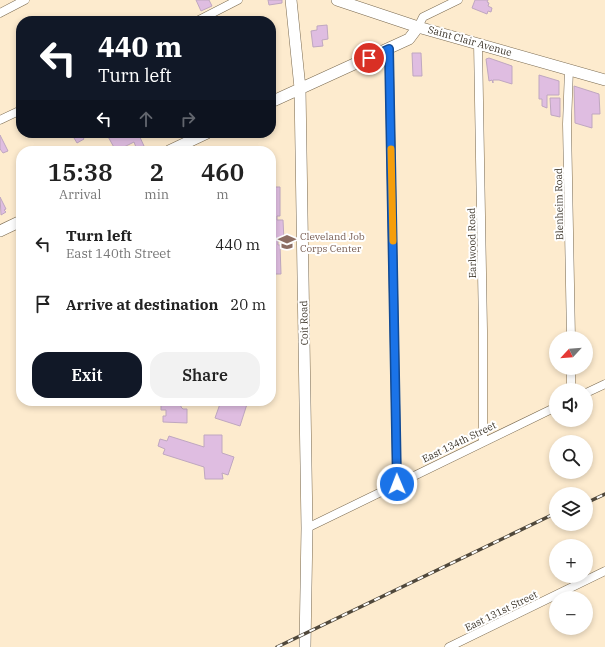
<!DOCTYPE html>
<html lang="en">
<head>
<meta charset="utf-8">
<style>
	:root { --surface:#fff; --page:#f2f2f2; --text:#222; --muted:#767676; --accent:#111827 }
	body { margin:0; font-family:"IBM Plex Serif",serif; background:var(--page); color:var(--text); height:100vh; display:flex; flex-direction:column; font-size:15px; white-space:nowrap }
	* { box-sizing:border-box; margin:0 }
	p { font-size:13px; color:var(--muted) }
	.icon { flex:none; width:22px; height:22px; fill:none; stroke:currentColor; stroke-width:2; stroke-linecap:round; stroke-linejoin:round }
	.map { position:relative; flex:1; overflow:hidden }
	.sheet { position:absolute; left:16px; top:146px; width:260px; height:260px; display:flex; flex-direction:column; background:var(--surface); border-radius:16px; box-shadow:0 2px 6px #0003 }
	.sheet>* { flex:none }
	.hud { position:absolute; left:16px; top:16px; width:260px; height:122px; border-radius:16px; box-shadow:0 2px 6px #0003; background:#111827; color:#fff; overflow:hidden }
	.needle { width:26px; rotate:244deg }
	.controls { position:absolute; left:549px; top:331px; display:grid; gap:8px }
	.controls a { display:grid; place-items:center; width:44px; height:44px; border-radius:50%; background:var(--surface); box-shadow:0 2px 6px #0003; font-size:20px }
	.pin { position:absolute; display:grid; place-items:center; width:34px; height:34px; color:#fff; margin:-17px; border:2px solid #fff; border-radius:50%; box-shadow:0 1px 4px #0007 }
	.me { position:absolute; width:44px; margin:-22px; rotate:359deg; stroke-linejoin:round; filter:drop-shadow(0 0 3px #0008) }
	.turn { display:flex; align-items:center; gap:14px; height:84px; padding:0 16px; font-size:18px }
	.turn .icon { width:52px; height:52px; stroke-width:2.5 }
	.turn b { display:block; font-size:28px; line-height:34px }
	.lanes { display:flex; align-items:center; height:38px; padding:0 16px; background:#0003; justify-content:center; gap:20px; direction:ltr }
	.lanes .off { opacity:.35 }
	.eta { display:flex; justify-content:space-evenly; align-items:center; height:68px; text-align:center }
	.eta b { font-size:24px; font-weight:600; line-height:28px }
	.action { display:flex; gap:8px; margin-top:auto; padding:8px 16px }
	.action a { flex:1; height:46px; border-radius:16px; background:var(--accent); color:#fff; font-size:16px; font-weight:600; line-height:46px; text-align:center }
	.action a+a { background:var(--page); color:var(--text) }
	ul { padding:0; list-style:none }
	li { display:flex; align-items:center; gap:12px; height:60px; padding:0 16px }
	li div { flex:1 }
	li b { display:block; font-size:15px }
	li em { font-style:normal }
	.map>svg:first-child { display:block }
	.building { fill:#dfbde1; stroke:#bfa7c0 }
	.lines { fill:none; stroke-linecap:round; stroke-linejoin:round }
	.street-casing { stroke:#79694f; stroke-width:9 }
	.secondary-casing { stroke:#79694f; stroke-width:12 }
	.street { stroke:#fff; stroke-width:8 }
	.secondary { stroke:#fff; stroke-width:11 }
	.rail-casing { stroke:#50483b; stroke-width:3.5 }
	.rail { stroke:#fff; stroke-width:2; stroke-dasharray:6; stroke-linecap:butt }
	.route-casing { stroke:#114b97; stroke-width:10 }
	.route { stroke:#1a73e8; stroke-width:7 }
	.slow { stroke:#f59e0b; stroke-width:7 }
	.labels { text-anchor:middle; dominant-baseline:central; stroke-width:4; stroke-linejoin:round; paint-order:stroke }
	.street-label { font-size:10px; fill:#3c352a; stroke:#fff }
	.education-label { font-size:10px; fill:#785e54; stroke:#fff; text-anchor:start }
</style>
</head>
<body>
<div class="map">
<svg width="605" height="647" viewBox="0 0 605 647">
	<rect width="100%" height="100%" fill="#fdebce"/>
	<path class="building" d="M196 0H209L212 6 201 11Z
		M268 0H282V3L269 5Z
		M475 0H488L487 2 489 3 488 6 492 8 491 12 488 11 487 14 472 8Z
		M327 25 328 39 322 40 323 46 313 47 311 31 317 30V26Z
		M412 53H421L422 76H413Z
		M489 58 512 66V84L499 80H493V83L492 80 489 81 486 59Z
		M539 75 559 81V95H547V108L542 106V99H539Z
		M574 86 599 94 600 114H592V128L575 123Z
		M550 98H560V117L551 115Z
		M106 133H138L144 146 137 150 134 142 116 151Z
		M81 134 84 139 77 143 74 138Z
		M0 135 8 151 3 153 0 149Z
		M271 187H280V216H277V220H283L284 241H278V245H280L281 274H271Z
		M0 197 6 209 4 210 6 212 1 215Z
		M161 401H181V407L183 409H187V423L163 422V416H166V410H161Z
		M221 401H248L240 426 215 418Z
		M204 435H222V453L234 457 228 475 222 473 223 479H205L204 467 163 454 165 449 158 446 160 439 167 441 169 436 204 447Z"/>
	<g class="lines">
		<g class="street-casing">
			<path id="street" d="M0 13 25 0
				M197 21 238 0
				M418 27 423 17 458 0
				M478 43 483 330V441
				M389 49 397 484
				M569 69 567 124 571 338
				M0 120 21 110
				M571 390V368
				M586 393 605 384
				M307 528 556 407
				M449 647 605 571"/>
		</g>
		<g class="secondary-casing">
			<path id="secondary" d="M291 0 300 88 307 528 305 647
				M337 0 418 27 605 80
				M271 102 409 39 418 27
				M169 151 207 133
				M0 231 21 221"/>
		</g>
		<use href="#street" class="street"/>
		<use href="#secondary" class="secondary"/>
		<g class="rail-casing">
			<path id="rail" d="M586 503 605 494
				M277 647 556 513"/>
		</g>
		<use href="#rail" class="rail"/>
	</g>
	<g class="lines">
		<g class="route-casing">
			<path id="route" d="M369 58 389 49 397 484"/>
		</g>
		<use href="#route" class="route"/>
		<path class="slow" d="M391 149 393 241"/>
	</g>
	<defs>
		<g id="school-bare" transform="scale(1.38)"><path d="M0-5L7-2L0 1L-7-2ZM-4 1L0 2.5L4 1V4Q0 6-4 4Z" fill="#8d6e63" stroke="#fff" stroke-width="2.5" paint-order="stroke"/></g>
	</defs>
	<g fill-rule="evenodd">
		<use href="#school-bare" x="287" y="242"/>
	</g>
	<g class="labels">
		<g class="street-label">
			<text transform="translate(470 41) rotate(16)">Saint Clair Avenue</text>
			<text transform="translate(559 204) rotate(-91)">Blenheim Road</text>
			<text transform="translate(472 243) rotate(-91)">Earlwood Road</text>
			<text transform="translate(304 323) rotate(-91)">Coit Road</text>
			<text transform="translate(459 442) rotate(-26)">East 134th Street</text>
			<text transform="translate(501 611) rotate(-26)">East 131st Street</text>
		</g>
		<g class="education-label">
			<text x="300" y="236">Cleveland Job<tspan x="300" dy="12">Corps Center</tspan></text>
		</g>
	</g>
</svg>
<div class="controls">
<a><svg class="needle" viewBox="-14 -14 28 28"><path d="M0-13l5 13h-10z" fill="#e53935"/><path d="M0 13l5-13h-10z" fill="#767676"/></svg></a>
<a><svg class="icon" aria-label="sound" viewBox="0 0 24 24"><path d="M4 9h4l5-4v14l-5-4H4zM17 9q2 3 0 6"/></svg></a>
<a><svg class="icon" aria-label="search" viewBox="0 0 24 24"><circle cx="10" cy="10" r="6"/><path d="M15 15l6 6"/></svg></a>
<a><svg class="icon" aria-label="layers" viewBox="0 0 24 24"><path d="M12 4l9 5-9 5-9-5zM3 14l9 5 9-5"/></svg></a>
<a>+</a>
<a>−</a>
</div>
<div class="pin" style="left:369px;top:58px;background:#d93025"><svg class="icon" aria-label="arrive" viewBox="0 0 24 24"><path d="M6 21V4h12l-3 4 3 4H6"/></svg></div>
<svg class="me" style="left:397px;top:484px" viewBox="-20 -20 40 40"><circle r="17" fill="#1a73e8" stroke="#fff" stroke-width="3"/><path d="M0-11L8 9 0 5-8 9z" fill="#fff"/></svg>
<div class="hud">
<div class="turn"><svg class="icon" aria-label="left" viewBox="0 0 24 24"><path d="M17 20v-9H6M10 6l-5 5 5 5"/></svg><div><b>440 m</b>Turn left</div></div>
<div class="lanes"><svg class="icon" aria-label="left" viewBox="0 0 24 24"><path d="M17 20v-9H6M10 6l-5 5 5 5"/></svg><svg class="icon off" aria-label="ahead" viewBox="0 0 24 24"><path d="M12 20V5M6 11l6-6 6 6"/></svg><svg class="icon off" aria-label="right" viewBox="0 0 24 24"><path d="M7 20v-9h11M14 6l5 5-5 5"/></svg></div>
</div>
<section class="sheet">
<div class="eta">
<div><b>15:38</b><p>Arrival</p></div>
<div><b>2</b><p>min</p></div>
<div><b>460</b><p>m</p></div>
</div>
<ul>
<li><svg class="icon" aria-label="left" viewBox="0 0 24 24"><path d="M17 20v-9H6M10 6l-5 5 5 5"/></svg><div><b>Turn left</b><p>East 140th Street</p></div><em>440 m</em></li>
<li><svg class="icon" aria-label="arrive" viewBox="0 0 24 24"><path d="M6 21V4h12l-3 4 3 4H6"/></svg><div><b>Arrive at destination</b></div><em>20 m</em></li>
</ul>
<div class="action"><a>Exit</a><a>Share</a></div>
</section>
</div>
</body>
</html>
